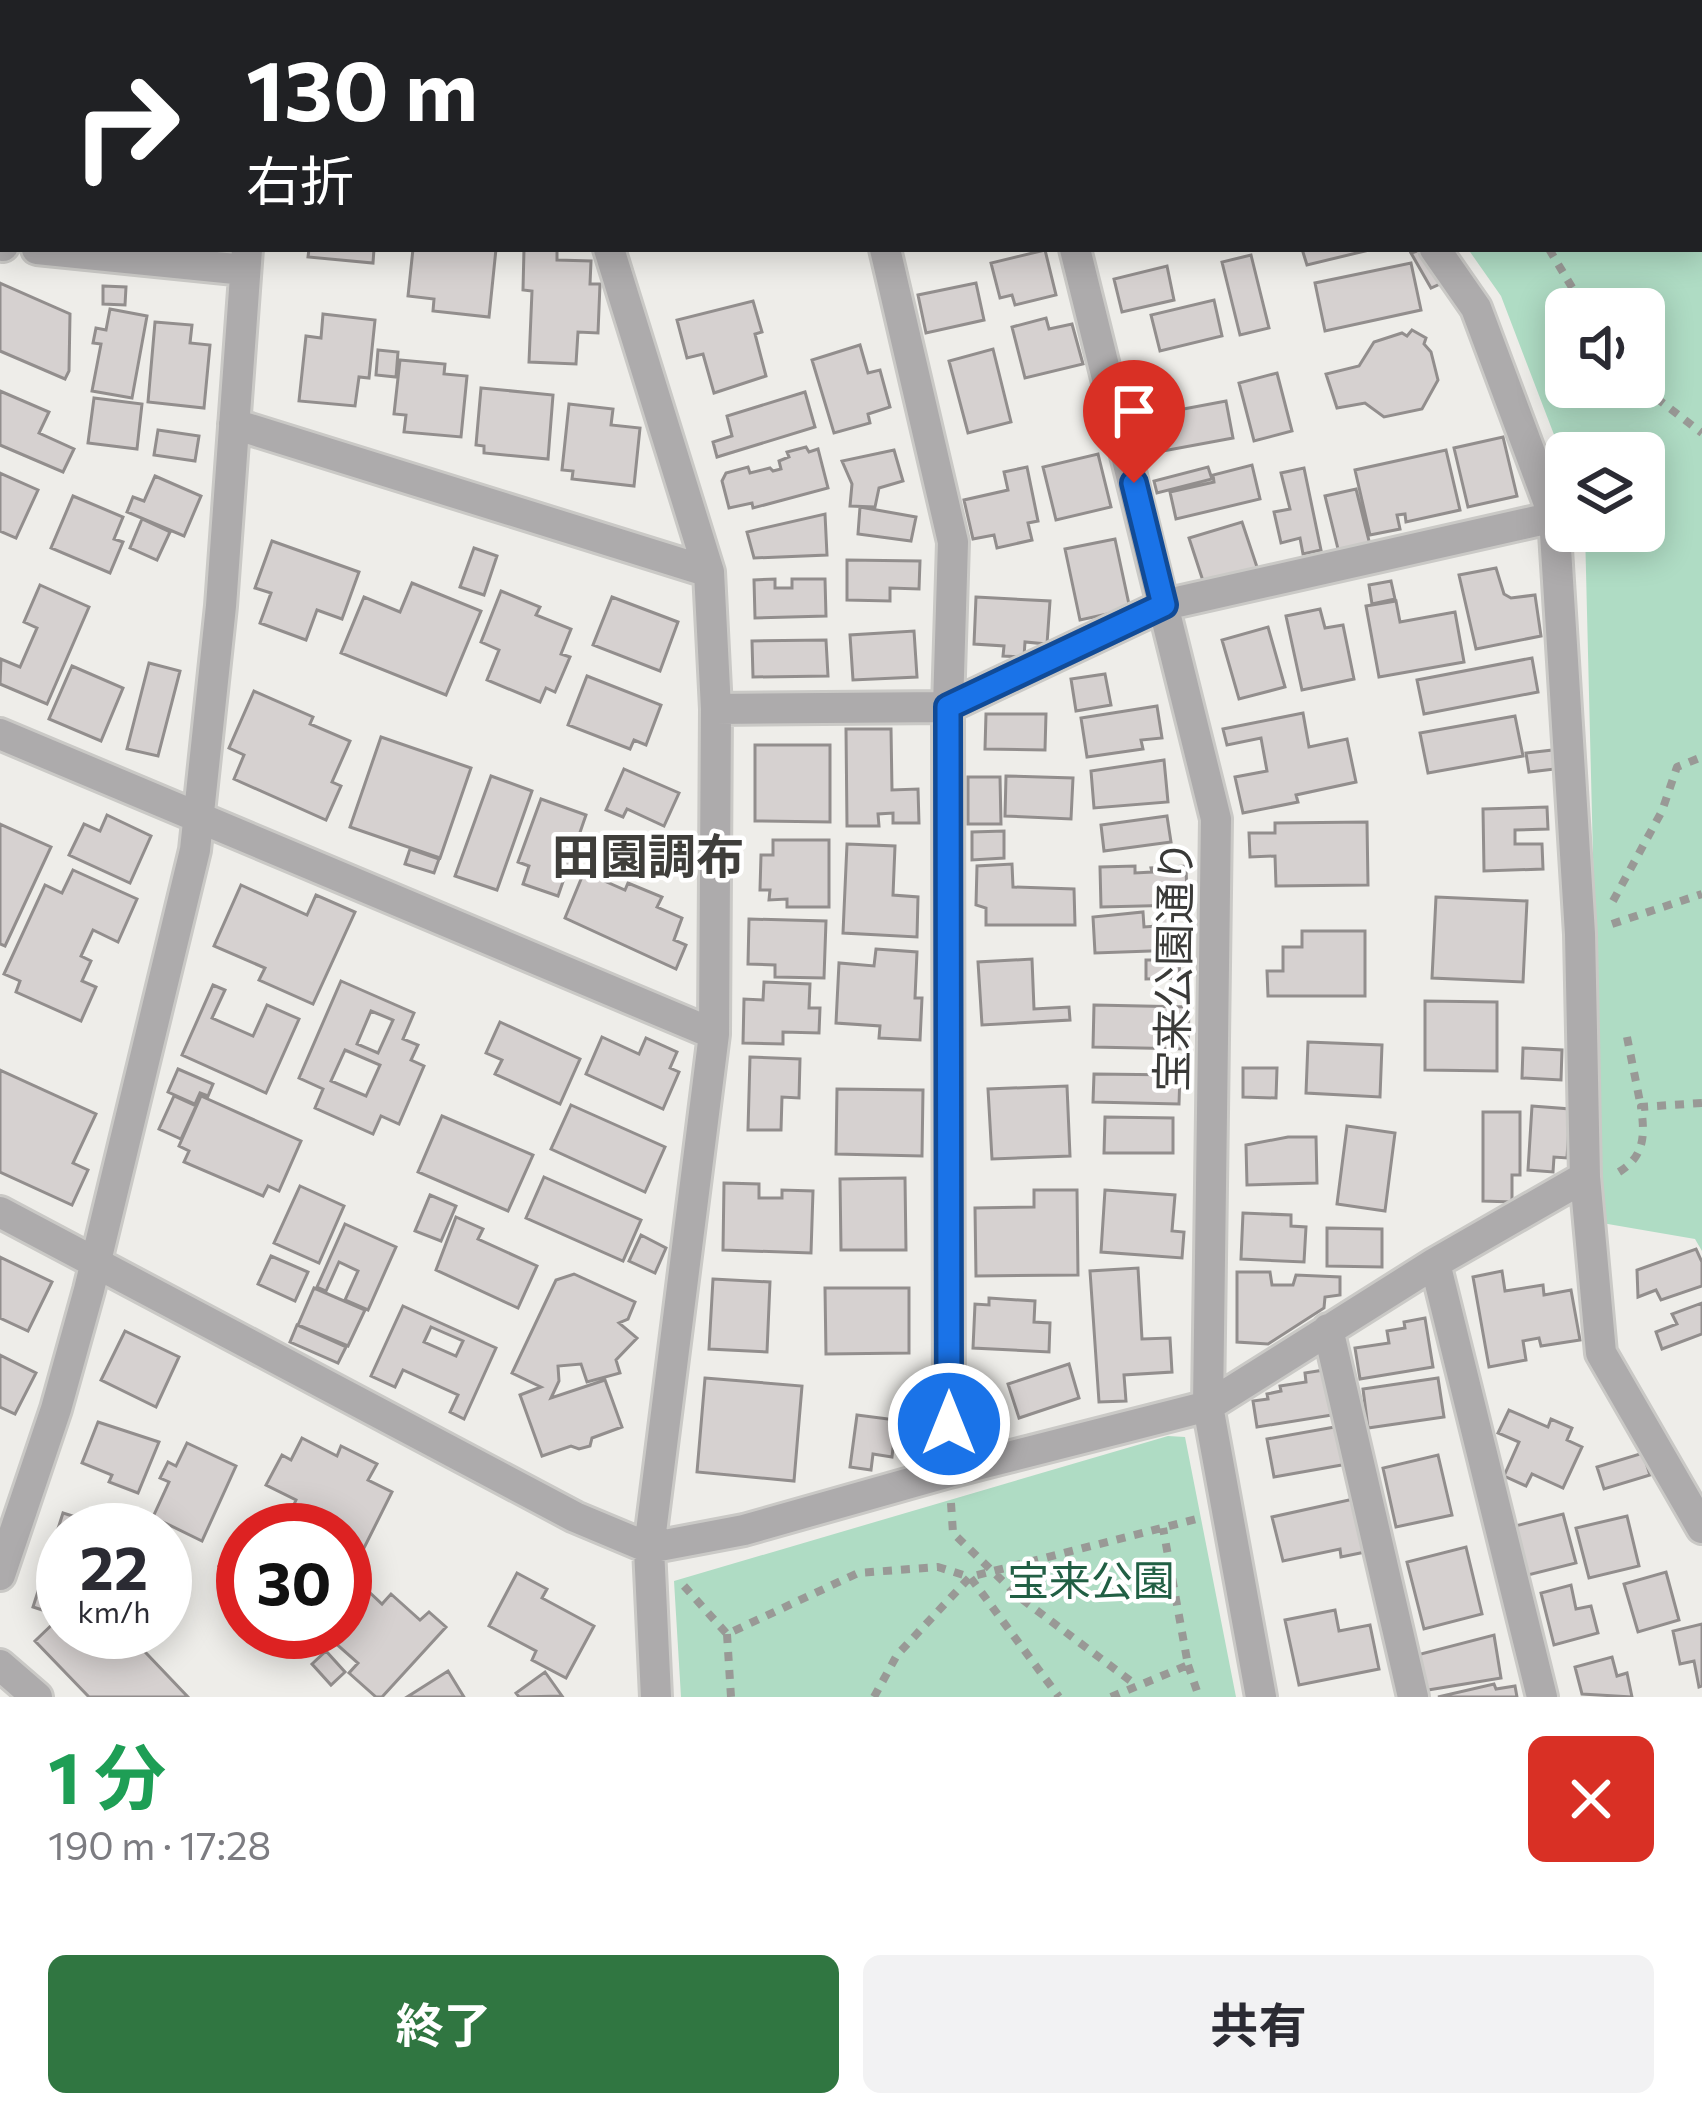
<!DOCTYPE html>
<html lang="ja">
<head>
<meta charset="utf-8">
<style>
	:root { --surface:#fff; --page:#f2f2f3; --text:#2b2b33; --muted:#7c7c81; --accent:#307641 }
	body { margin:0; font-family:Commissioner,"Noto Sans JP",sans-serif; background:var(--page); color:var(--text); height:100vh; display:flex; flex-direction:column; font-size:45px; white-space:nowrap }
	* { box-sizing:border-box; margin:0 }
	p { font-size:39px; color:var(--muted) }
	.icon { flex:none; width:66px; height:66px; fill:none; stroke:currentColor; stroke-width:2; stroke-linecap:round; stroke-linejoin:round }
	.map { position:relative; height:1697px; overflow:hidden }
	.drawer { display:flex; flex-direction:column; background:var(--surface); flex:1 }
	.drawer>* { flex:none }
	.top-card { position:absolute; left:0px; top:0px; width:1704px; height:252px; box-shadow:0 6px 30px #0003; background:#202124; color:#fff; overflow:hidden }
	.buttons { position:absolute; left:1545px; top:288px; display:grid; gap:24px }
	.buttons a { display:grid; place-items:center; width:120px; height:120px; border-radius:18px; background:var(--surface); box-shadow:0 6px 30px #0003; font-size:60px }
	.speed { position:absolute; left:36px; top:1503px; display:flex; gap:24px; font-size:60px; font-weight:700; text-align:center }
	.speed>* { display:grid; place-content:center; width:156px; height:156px; border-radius:50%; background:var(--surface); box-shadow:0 6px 30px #0003; line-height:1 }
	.speed small { font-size:30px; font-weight:400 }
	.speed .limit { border:18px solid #d22; background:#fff; color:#111 }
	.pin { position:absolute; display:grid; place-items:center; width:102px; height:102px; color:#fff; margin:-123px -51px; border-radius:50% 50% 50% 0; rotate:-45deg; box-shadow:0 0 12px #0007 }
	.pin .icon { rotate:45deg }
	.me { position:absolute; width:132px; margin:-66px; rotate:0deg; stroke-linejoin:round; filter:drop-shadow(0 0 9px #0008) }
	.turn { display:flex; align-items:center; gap:42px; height:252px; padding:0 48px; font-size:54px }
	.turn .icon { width:156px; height:156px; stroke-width:2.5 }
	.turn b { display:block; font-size:84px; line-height:102px }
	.round { display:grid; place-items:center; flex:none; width:126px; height:126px; border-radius:18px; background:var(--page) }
	.summary { display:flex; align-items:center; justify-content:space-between; height:204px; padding:0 48px }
	h1 { font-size:72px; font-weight:700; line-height:90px; color:#1e9e55 }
	.cta { display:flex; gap:24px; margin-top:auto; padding:24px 48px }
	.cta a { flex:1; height:138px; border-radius:18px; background:var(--accent); color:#fff; font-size:48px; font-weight:700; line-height:138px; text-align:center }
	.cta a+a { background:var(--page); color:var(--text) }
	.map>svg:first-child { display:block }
	.green { fill:#afdcc4; fill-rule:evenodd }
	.building { fill:#d6d1d0; stroke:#928e8d; stroke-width:3; fill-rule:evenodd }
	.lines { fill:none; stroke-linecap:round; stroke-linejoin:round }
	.minor-casing { stroke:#cac9c6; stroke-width:36 }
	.path { stroke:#999996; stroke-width:8; stroke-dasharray:9 9; stroke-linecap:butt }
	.minor { stroke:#adabac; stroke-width:30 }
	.route-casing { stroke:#114b97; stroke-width:30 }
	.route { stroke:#1a73e8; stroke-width:21 }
	.labels { text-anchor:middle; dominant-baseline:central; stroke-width:9; stroke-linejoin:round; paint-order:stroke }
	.street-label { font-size:42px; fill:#3a3a38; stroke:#fff }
	.park-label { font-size:42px; fill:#215f44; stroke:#fff }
	.quarter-label { font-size:48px; font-weight:bold; fill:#3f3e3b; stroke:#fff }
</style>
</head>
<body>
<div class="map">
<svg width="1702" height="1697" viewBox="0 0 1702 1697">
	<rect width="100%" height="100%" fill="#eeede9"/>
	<path class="green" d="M1363 0H1702V1251L1695 1239 1602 1223 1585 531H1644V453H1566V466L1501 296 1468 249H1701V3ZM1566 309H1644V387H1566Z
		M1168 1436 1185 1437 1236 1697H681L674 1581Z"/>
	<path class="building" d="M309 249H374L373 263 308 257Z
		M413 249H496L489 317 433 311 434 299 408 296Z
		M524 249H557V260L591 261 590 284H600L598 333 578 332 576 364 529 362 532 291 523 290Z
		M1302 249H1369V250L1307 265Z
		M1423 249 1442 283 1431 288 1411 253Z
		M1045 250 1056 295 1015 305 1012 295 1000 298 991 263Z
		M1251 255 1269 328 1240 335 1222 262Z
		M1411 263 1421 310 1325 331 1315 283Z
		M1167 266 1174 300 1122 312 1114 279Z
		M0 283 70 314 69 371 65 379 0 351Z
		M976 283 984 320 926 333 918 295Z
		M103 286 126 287 125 305 103 304Z
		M1214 300 1222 336 1160 351 1151 315Z
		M753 301 762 332 755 334 766 376 714 393 703 354 687 358 677 320Z
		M110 309 147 316 132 398 92 391 101 344 93 343 96 328 106 330Z
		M323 314 375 320 369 378 359 377 355 406 299 401 306 336 321 338Z
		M1046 318 1049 329 1072 324 1083 364 1025 378 1012 327Z
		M155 322 192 325 190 343 210 345 204 408 148 402Z
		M1412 330 1426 338 1424 344 1431 352 1438 380 1422 409 1384 417 1365 403 1337 408 1326 374 1359 366 1374 342 1402 333 1407 336Z
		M860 345 868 373 880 370 890 407 868 414 870 423 834 433 812 360Z
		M993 349 1011 422 968 433 949 361Z
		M378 350 398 352 396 377 376 375Z
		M400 360 445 364 444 374 467 376 461 437 404 432 406 415 394 414Z
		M1277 373 1292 431 1254 441 1239 383Z
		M481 388 553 395 548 459 484 453V446L476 445Z
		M0 391 49 412 39 433 74 449 63 472 0 445Z
		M805 392 815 427 717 457 713 442 732 436 727 416Z
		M94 398 142 404 137 449 88 443Z
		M1226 401 1233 438 1163 451 1157 414Z
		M569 404 613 409 611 425 640 428 634 486 572 479 573 471 562 470Z
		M158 430 199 436 195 461 154 455Z
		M1503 437 1517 496 1468 507 1454 448Z
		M806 447 809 452 818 449 828 488 753 508 752 503 729 508 722 481 726 473 748 467 750 473 770 468 773 471 781 469 779 461 789 457 787 452Z
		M894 450 903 481 879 488 875 507 850 506 852 484 842 461Z
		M1446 450 1460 510 1406 522 1405 514 1397 515 1400 529 1370 535 1355 470Z
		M1098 454 1111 507 1056 520 1043 467Z
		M1252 465 1260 499 1176 519 1170 492 1214 482 1213 475Z
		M1027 467 1038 521 1028 523 1032 540 997 548 994 535 973 539 964 500 1008 490 1004 472Z
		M1208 467 1212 479 1157 493 1154 481Z
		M1304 468 1321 550 1303 554 1300 538 1281 543 1274 512 1290 509 1281 473Z
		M0 473 38 490 16 538 0 531Z
		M155 476 201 496 184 536 127 512 133 497 144 501Z
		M1356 489 1370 545 1339 553 1325 496Z
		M73 496 123 517 114 539 123 542 110 573 51 548Z
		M860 507 916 517 911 541 858 534Z
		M825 514 827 555 754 558 747 532Z
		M142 519 170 532 157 560 130 548Z
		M1242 522 1258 570 1205 587 1189 538Z
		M1115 539 1130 609 1080 620 1065 549Z
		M272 541 359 572 342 619 317 610 306 640 260 623 271 593 255 588Z
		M474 548 497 556 484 595 460 587Z
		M847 560 920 561 919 589 890 588V601L847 600Z
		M1496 568 1504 594 1511 598 1535 595 1541 636 1476 649 1459 575Z
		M775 579V588H792V579H825L826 616 755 618 754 580Z
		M1391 581 1395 599 1372 604 1369 585Z
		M412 583 481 611 446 695 341 653 364 597 400 612Z
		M40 585 89 607 47 704 0 684 1 659 20 667 37 628 24 622Z
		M501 591 540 607 536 615 571 629 561 654 570 657 555 692 546 688 540 702 487 680 499 650 481 642Z
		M612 597 678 622 660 671 593 645Z
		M976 597 1050 601 1047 644 1025 642 1024 657 1003 656 1004 646 974 644Z
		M1396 601 1400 622 1455 612 1464 662 1379 677 1366 606Z
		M1320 609 1325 628 1343 625 1354 679 1302 690 1286 616Z
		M1268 627 1285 687 1239 699 1222 640Z
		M914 631 917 677 853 680 850 635Z
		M826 640 828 676 753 677 752 641Z
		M1532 658 1538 692 1424 714 1417 680Z
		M149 663 180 671 158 756 127 749Z
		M72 666 123 688 101 741 49 719Z
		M1105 674 1111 705 1076 711 1071 679Z
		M587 676 661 705 646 745 634 740 630 749 568 725Z
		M254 691 313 717 310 724 350 741 332 782 341 786 326 820 234 779 244 755 229 748Z
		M1157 706 1162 738 1141 740 1143 749 1087 757 1081 718Z
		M1303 713 1309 747 1347 739 1356 782 1296 795 1298 802 1243 813 1235 777 1267 771 1261 738 1227 745 1223 729Z
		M986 714H1046L1045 750 985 749Z
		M1515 716 1523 756 1428 773 1420 733Z
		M846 729H891L892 790 918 789 919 823H893V813L878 814 879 826H847Z
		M381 737 471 768 440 858 350 827Z
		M755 745H830V822L755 821Z
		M1553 750 1555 769 1529 772 1526 753Z
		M1164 760 1168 802 1094 808 1091 771Z
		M624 769 679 793 664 826 627 809 623 817 606 810Z
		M491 776 532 791 497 890 455 876Z
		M1006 776 1073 778 1071 819 1005 816Z
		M968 777H1000L1001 824H968Z
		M541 799 586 815 558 896 523 884 529 866 518 862Z
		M1547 807 1548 829 1515 830V844H1542L1543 869 1484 871 1483 809Z
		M107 815 151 836 130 883 69 855 84 824 100 831Z
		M1167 816 1171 842 1104 851 1101 825Z
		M1367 822 1368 885 1276 886 1275 856 1250 857 1249 833H1275V823Z
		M0 824 51 847 5 946 0 944Z
		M1004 831V858L972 860V832Z
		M773 840H829V907H787V899L769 900 770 890H760L761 855H773Z
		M847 844 895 846 893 895 918 897 917 937 843 933Z
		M410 849 439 859 434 873 405 864Z
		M1012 864 1013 887 1074 889 1075 925H986V908L976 905 977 866Z
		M1135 866V873L1152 872 1151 868 1186 866 1187 899H1182V905L1101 907 1100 867Z
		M73 870 137 899 118 942 93 930 81 956 91 961 82 981 96 987 81 1021 16 992 20 981 4 974 45 885 62 893Z
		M584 872 625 890 628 883 662 897 657 907 682 918 674 940 686 945 676 969 565 918Z
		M241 885 307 915 316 895 355 912 313 1004 259 980 265 968 214 946Z
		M1436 897 1527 901 1523 982 1432 978Z
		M1143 912 1144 927 1157 926V914L1176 913 1178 950 1095 953 1093 917Z
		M749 919 826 921 824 978 775 977V965L748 964Z
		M1302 931H1365V996H1268L1267 971H1283V947H1302Z
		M876 949 917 952 915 998H922L920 1040 879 1038 880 1026 836 1023 839 963 874 966Z
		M1032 959 1034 1009 1069 1007 1070 1020 982 1025 978 962Z
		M1146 960H1179L1180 978 1146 979Z
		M341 981 414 1013 403 1039 418 1045 411 1060 424 1066 399 1124 381 1116 373 1134 315 1108 323 1089 299 1078ZM371 1011 393 1020 378 1053 357 1044ZM345 1050 380 1065 366 1096 331 1081Z
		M764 982 810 984 809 1008H820L819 1033 783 1032V1044L743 1043 744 999 763 1000Z
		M213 985 225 990 212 1018 253 1036 267 1005 299 1019 266 1093 182 1055Z
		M1425 1001 1497 1002V1071L1425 1070Z
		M1094 1005 1189 1007 1188 1049 1093 1047Z
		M500 1022 580 1059 560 1104 495 1074 502 1060 486 1053Z
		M602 1037 639 1054 646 1038 677 1052 670 1068 679 1072 663 1109 586 1074Z
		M1308 1042 1382 1045 1380 1097 1306 1093Z
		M1523 1048 1562 1050 1561 1080 1522 1078Z
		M750 1057 800 1059 799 1098 782 1097 781 1130H748Z
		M1243 1068H1277L1276 1098 1243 1097Z
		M178 1069 213 1084 208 1096 200 1093 195 1104 168 1092Z
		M0 1070 96 1114 73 1163 88 1170 72 1205 0 1172Z
		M1094 1074 1180 1075 1179 1104 1093 1102Z
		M1067 1086 1070 1156 992 1159 988 1089Z
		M837 1089 923 1090 922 1156 836 1154Z
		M174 1096 196 1106 181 1139 159 1129Z
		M201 1096 301 1141 279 1191 268 1186 263 1196 184 1162 189 1151 179 1146Z
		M571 1105 665 1147 645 1192 551 1149Z
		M1532 1106 1570 1109 1567 1158 1554 1157 1553 1172 1528 1170Z
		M1483 1112H1520V1175H1512V1202L1483 1201Z
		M442 1116 533 1155 508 1211 418 1172Z
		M1105 1117 1173 1118V1153H1104Z
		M1347 1126 1395 1133 1385 1211 1337 1204Z
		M1288 1137H1316L1317 1183 1247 1185 1246 1145Z
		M544 1177 641 1220 623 1261 526 1218Z
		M905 1178 906 1250H841L840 1179Z
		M724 1183 759 1184V1198H782V1190L813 1191 811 1253 723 1250Z
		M300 1186 344 1206 319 1263 274 1243Z
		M1034 1190H1077L1078 1275 976 1276 975 1208 1034 1207Z
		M1105 1190 1175 1195 1172 1231 1184 1232 1182 1258 1101 1252Z
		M430 1195 456 1206 441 1241 415 1231Z
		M1243 1213 1291 1215V1226L1306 1227 1304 1262 1241 1259Z
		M456 1217 483 1229 478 1239 537 1266 518 1308 436 1270Z
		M345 1224 396 1247 368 1310 345 1300 358 1271 339 1262 326 1291 317 1287Z
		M1327 1228 1382 1229V1267L1327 1266Z
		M641 1235 666 1248 655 1273 629 1261Z
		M1696 1249 1702 1262V1286L1661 1300 1656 1290 1638 1297 1637 1270Z
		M271 1256 308 1272 295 1301 258 1284Z
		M0 1257 52 1282 28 1331 0 1318Z
		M1138 1268 1142 1339 1170 1338 1172 1372 1124 1375 1126 1401 1099 1402 1090 1271Z
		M1502 1271 1505 1291 1543 1285 1544 1295 1571 1290 1580 1340 1541 1346 1539 1338 1523 1341 1526 1360 1489 1367 1473 1277Z
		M1237 1272H1270L1272 1285H1293L1296 1275 1340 1277V1295L1325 1297 1324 1308 1268 1344 1237 1342Z
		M574 1274 635 1302 628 1319 619 1323 637 1338 616 1360 620 1373 587 1382 581 1364 558 1366 559 1381 551 1398 605 1380 622 1427 592 1438 590 1446 579 1449 571 1446 542 1456 520 1395 541 1387 512 1373 556 1280Z
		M713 1279 770 1282 767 1352 709 1349Z
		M314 1288 365 1310 348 1346 298 1325Z
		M825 1288H909V1353L826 1354Z
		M989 1298 1035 1301 1034 1322 1050 1323 1049 1352 973 1348 975 1304 989 1305Z
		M1702 1303V1334L1662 1349 1656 1332 1677 1324 1672 1314Z
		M403 1306 496 1348 464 1419 450 1412 458 1395 403 1370 395 1387 371 1376ZM431 1327 463 1341 456 1356 424 1342Z
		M1425 1318 1433 1367 1360 1379 1355 1348 1389 1343 1387 1331 1405 1328 1404 1322Z
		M297 1325 346 1347 338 1363 290 1342Z
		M125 1331 179 1357 156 1407 101 1380Z
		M0 1355 36 1373 15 1414 0 1407Z
		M1069 1364 1079 1398 1019 1418 1008 1384Z
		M1330 1369 1338 1414 1257 1427 1253 1401 1268 1399 1267 1394 1281 1391 1280 1386 1306 1382 1305 1373Z
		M705 1378 802 1386 794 1481 697 1472Z
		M1438 1378 1444 1417 1368 1428 1363 1389Z
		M900 1403 927 1406 925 1442 898 1441Z
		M1509 1410 1548 1427 1551 1419 1572 1428 1567 1440 1582 1447 1563 1488 1532 1474 1526 1486 1504 1476 1519 1442 1498 1433Z
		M857 1415 896 1420 892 1457 873 1454 871 1470 850 1467Z
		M98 1422 159 1442 138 1493 109 1482 112 1475 82 1463Z
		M1346 1425 1353 1463 1274 1477 1267 1439Z
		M302 1438 337 1456 341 1446 377 1464 368 1480 392 1492 364 1548 345 1538V1530H329L291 1511 296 1500 266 1485 282 1455 291 1460Z
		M187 1443 236 1466 202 1541 153 1517 169 1482 160 1478 168 1462 176 1466Z
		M1643 1453 1650 1475 1604 1489 1597 1467Z
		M1438 1455 1452 1515 1396 1527 1383 1468Z
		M1358 1498 1370 1551 1341 1557 1340 1549 1283 1561 1272 1517Z
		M63 1513 117 1530H63V1632H126L188 1697H89L35 1641 61 1616 33 1607Z
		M1563 1514 1576 1563 1528 1575 1515 1526Z
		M1627 1516 1639 1566 1589 1578 1576 1528Z
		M244 1524 255 1530H243V1579L219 1566Z
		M1466 1547 1482 1614 1424 1629 1407 1562Z
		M1666 1572 1679 1620 1638 1632 1624 1584Z
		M517 1573 547 1589 542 1598 594 1626 566 1678 532 1660 536 1651 489 1626Z
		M1571 1585 1576 1609 1591 1606 1598 1633 1554 1645 1541 1593Z
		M366 1589 382 1604 391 1594 420 1620 429 1612 446 1627 382 1697H376L349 1673 358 1663 325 1634 345 1632V1612Z
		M1335 1610 1339 1631 1370 1625 1379 1669 1299 1685 1285 1620Z
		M1702 1624V1686L1699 1687 1694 1661 1680 1664 1673 1631Z
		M286 1632H313L322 1642 306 1656Z
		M1494 1635 1501 1678 1422 1691 1413 1656Z
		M326 1651 345 1672 331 1685 312 1664Z
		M1612 1657 1617 1676 1627 1673 1632 1697 1582 1694 1575 1667Z
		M448 1671 464 1697H407Z
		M545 1672 562 1696 519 1697 516 1693Z
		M1494 1684 1496 1689 1515 1686 1517 1697H1438Z"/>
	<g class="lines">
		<g class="minor-casing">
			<path id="minor" d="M270 0 271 3
				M531 0 532 3
				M818 0 819 3
				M1010 0V3
				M1336 0 1337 3
				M50 3 51 0
				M0 176 3 168
				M0 245 3 246
				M37 249 245 270
				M609 249 709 572 716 709 714 1034 649 1548 656 1697
				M885 249 953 542 948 707 949 1472
				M1075 249 1216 819 1208 1406 1261 1697
				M1435 249 1476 308 1554 517 1580 934 1585 1177 1601 1353 1702 1528
				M234 424 709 572
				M716 709 948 707 1164 605 1554 517
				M0 734 714 1034
				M0 1212 575 1517 649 1548 744 1530 949 1472 1208 1406 1435 1263 1585 1177
				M1435 1263 1542 1697
				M1328 1329 1413 1697
				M0 1575 56 1409 89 1290 195 850 221 606 247 249
				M0 1665 37 1697"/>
		</g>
		<path class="path" d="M1482 0 1483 3
			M1547 0 1548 3
			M1630 0 1634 3
			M1672 3 1676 0
			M1701 89 1702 90
			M1549 249 1585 309
			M1642 387 1702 433
			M1613 901 1662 811 1677 767 1702 757
			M1612 924 1702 894
			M1627 1037 1641 1107
			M1619 1172C1645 1156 1645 1135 1641 1107L1702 1103
			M951 1503 953 1533 1019 1597 1136 1685
			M684 1586 727 1634 858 1573 938 1567 970 1577 1059 1697
			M727 1634 731 1697
			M1188 1665 1199 1697
			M874 1697 897 1655 970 1577 1197 1519
			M1111 1697 1188 1665 1163 1528"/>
		<use href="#minor" class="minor"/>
	</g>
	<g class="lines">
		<g class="route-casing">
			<path id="route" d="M949 1424 948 707 1164 605 1134 483"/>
		</g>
		<use href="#route" class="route"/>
	</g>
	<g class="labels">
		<g class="street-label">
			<text transform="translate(1172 966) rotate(-89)">宝来公園通り</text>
		</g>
		<g class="park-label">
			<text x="1091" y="1579">宝来公園</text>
		</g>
		<g class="quarter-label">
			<text x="648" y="854">田園調布</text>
		</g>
	</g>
</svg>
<div class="buttons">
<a><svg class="icon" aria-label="sound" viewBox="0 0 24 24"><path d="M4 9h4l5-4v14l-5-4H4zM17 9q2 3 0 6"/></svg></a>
<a><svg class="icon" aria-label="layers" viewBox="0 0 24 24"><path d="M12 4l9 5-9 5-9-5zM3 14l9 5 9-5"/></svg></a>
</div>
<div class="speed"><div>22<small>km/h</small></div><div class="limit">30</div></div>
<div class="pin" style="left:1134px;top:483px;background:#d93025"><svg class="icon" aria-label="arrive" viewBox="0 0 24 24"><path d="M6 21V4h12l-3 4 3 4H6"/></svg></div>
<svg class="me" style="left:949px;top:1424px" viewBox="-20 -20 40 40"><circle r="17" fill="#1a73e8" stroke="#fff" stroke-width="3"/><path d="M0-11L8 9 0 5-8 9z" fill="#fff"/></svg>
<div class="top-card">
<div class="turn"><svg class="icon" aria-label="right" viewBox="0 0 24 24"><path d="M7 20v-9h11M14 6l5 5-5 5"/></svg><div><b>130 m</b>右折</div></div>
</div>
</div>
<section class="drawer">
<div class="summary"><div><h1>1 分</h1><p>190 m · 17:28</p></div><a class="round" style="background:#d93025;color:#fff"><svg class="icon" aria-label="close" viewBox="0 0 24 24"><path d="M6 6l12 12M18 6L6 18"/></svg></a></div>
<div class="cta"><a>終了</a><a>共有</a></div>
</section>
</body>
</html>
